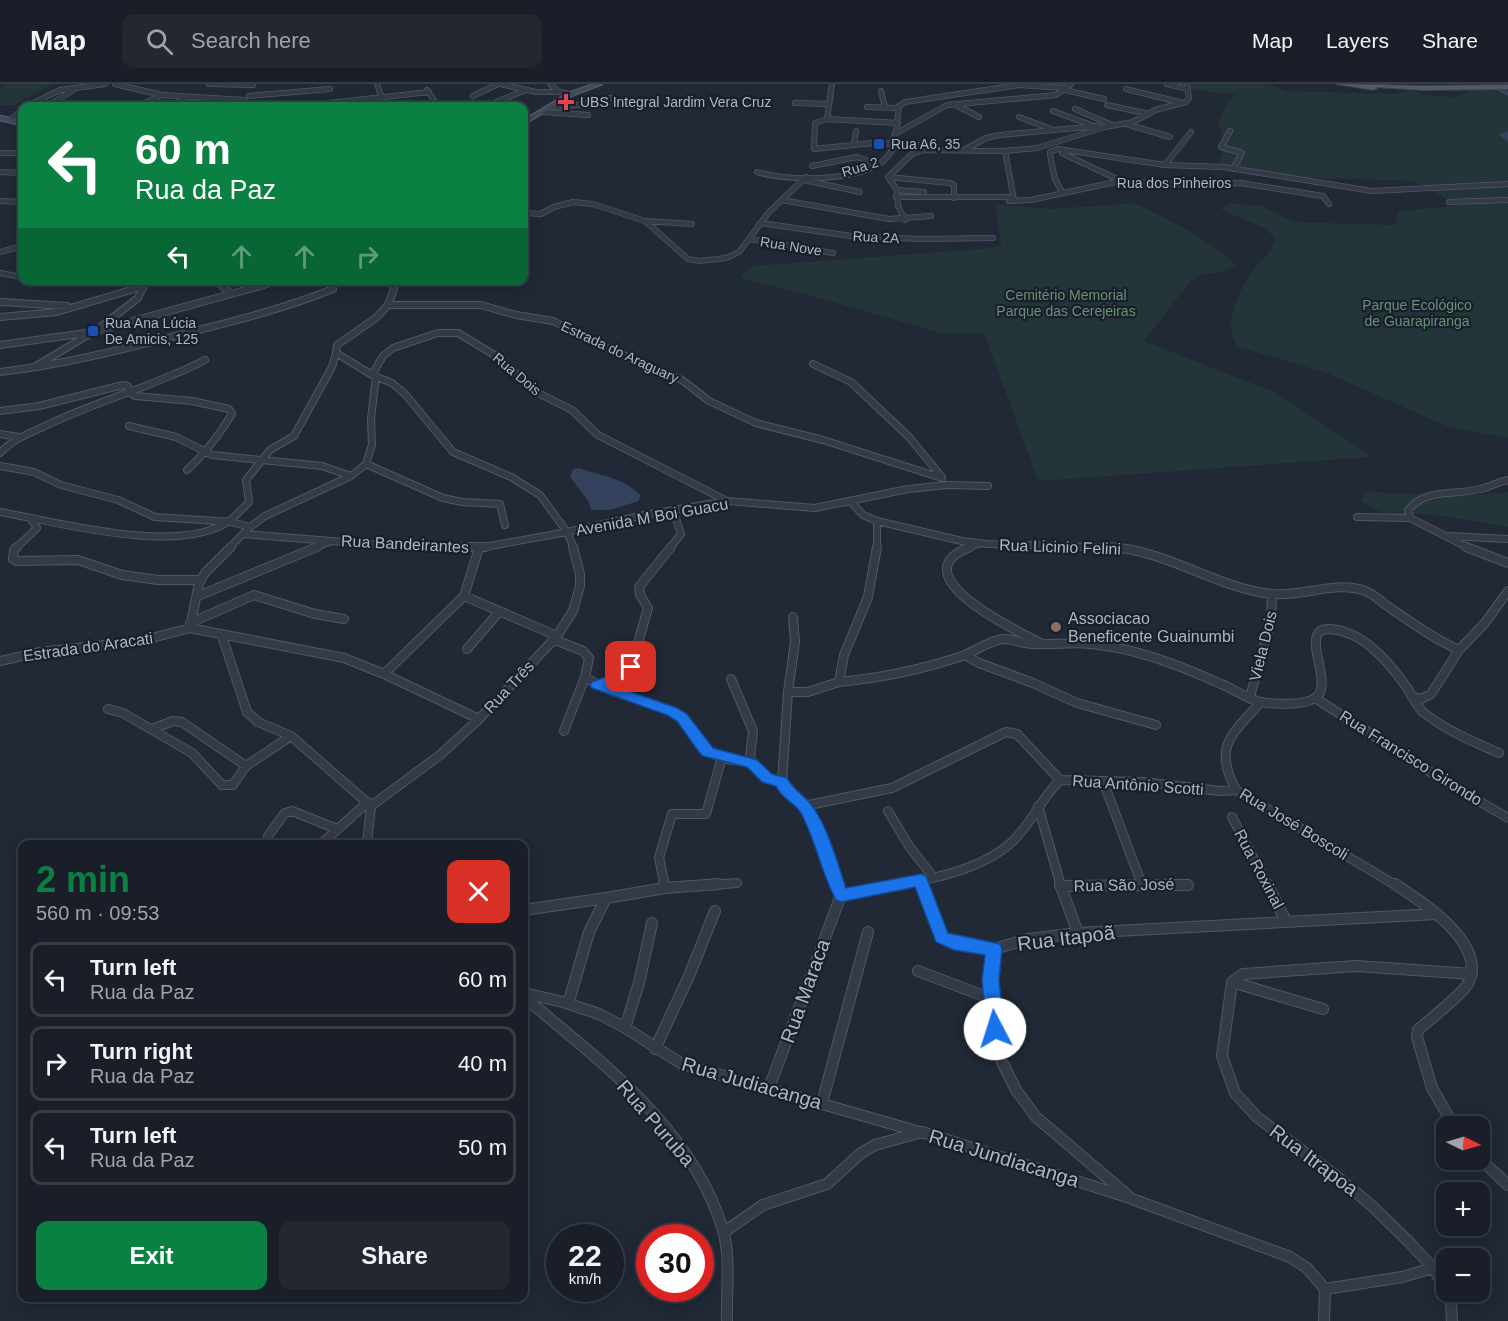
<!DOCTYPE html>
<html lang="en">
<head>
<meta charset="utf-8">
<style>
	:root { --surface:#191e28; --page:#222730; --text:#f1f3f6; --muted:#9fa2a8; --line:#373c45; --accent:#0b8043 }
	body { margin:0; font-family:Helvetica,sans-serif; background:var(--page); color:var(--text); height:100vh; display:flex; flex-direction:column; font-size:22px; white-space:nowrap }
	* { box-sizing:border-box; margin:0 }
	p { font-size:20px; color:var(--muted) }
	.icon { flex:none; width:33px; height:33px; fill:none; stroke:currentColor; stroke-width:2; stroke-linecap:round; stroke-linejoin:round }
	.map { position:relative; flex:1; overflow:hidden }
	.details { position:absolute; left:18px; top:756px; width:510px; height:462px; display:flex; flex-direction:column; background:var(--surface); border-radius:12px; box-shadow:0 3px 15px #0003,0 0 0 2px var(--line) }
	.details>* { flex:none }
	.hud { position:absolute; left:18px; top:18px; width:510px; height:183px; border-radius:12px; box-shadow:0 3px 15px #0003,0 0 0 2px var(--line); background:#0b8043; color:#fff; overflow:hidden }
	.needle { width:39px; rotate:95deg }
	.fabs { position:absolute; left:1436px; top:1032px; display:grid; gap:12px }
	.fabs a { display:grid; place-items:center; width:54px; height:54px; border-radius:12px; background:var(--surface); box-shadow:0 3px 15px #0003,0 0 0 2px var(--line); font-size:30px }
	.speed { position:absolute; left:546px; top:1140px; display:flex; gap:12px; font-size:30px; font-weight:700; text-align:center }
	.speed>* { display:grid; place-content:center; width:78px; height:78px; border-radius:50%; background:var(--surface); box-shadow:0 3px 15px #0003,0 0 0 2px var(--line); line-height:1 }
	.speed small { font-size:15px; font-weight:400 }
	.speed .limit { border:9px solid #d22; background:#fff; color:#111 }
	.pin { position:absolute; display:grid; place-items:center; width:51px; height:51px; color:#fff; margin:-26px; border-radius:12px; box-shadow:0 3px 9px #0006 }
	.me { position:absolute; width:66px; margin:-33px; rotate:355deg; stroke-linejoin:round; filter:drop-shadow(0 0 4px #0008) }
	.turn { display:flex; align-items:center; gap:21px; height:126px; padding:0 18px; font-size:27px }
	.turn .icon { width:78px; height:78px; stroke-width:2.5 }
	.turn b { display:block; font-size:42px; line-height:51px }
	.lanes { display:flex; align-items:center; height:57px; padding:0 18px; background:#0003; justify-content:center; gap:30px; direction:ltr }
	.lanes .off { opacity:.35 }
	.round { display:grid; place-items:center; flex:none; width:63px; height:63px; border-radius:12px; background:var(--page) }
	.headline { display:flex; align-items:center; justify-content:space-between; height:102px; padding:0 18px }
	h1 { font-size:36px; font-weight:800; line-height:45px; color:var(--accent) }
	.button { display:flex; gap:12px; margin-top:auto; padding:12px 18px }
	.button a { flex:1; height:69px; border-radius:12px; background:var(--accent); color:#fff; font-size:24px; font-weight:800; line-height:69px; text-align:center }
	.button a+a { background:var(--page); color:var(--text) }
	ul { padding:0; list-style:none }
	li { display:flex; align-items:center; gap:18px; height:75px; margin:0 12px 9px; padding:0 6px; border:3px solid var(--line); border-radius:12px }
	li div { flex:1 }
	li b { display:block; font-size:22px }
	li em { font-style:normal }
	header { display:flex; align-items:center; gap:36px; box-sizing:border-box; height:84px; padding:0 30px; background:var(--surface); border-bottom:2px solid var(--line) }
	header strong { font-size:28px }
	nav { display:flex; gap:33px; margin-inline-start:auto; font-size:21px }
	.search { width:420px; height:54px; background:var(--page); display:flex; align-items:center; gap:15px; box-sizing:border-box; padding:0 21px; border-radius:12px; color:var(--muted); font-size:22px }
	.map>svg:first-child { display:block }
	.green { fill:#233538 }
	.water { fill:#35425d }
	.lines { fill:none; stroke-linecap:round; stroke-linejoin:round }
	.river { fill:#35425d; fill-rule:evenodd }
	.street-far3-casing { stroke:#515865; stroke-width:6 }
	.street-far2-casing { stroke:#515865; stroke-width:8 }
	.street-far1-casing { stroke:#515865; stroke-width:10 }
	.street-casing { stroke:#515865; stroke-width:12 }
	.secondary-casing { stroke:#515865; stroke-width:3 }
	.primary-casing { stroke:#3d4350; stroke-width:2 }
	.street-far3 { stroke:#343a47; stroke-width:4.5 }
	.street-far2 { stroke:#343a47; stroke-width:6 }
	.street-far1 { stroke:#343a47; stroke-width:8 }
	.street { stroke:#343a47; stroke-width:10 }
	.secondary { fill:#42495a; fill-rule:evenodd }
	.primary { fill:#525967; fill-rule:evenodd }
	.route { fill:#1a73e8; stroke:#114b97; stroke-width:1.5 }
	.health-dot { fill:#e0444e; stroke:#191f2b; stroke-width:2 }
	.transit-dot { fill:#1a4fb4; stroke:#191f2b; stroke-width:2 }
	.education-dot { fill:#8d6e63; stroke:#191f2b; stroke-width:2 }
	.labels { text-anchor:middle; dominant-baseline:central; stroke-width:4.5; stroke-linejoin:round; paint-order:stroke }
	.far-poi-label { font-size:14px; fill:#aeb5c4; stroke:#191f2b; text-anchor:start }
	.far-street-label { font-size:14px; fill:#aeb5c4; stroke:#191f2b }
	.far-park-label { font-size:14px; fill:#679374; stroke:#191f2b }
	.street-label { font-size:16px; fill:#aeb5c4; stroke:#191f2b }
	.poi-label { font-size:16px; fill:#aeb5c4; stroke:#191f2b; text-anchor:start }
	.near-street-label { font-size:20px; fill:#aeb5c4; stroke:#191f2b }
</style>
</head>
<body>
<header>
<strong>Map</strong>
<div class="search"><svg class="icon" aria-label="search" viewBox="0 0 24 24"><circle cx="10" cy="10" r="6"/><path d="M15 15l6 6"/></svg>Search here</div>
<nav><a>Map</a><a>Layers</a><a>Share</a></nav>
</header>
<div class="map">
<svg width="1508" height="1237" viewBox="0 0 1508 1237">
	<rect width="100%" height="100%" fill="#212836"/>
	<path class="green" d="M6 0H53L15 21H0V4Z
		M1187 0H1266L1287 7 1396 10 1410 6 1423 11 1457 13 1471 6 1488 5 1508 12V354L1460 346 1444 341 1327 289 1238 263C1220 239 1241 202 1257 181 1266 171 1273 167 1275 154L1264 144 1221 126 1229 119 1262 122 1294 138 1395 141 1399 127 1466 121 1447 115 1414 97 1282 93 1215 82C1229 61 1225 60 1218 38L1230 15 1236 11 1189 5Z
		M1135 119C1172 138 1206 152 1236 182L1217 189 1202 190 1190 198 1144 257 1274 308 1372 373 1038 397 984 249 943 250 823 215 740 194 751 182 981 165 1001 161 995 120 1051 125Z
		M1366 407C1414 411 1460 414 1508 408V443L1445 432 1409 430 1394 432 1376 426 1361 417Z"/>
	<path class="water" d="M579 384C600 392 623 393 640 411L639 417 610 426H591L589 418 570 393 573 385Z"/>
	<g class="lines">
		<path class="river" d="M1482 0H1493L1508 7V12Z
			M1508 46V58L1499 51Z"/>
		<g class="street-far3-casing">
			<path id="street-far3" d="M115 0 162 11 245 16
				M209 0 253 1
				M377 0 382 14
				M500 0 536 8H559
				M550 0 559 8 571 10
				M832 0 827 35 898 39
				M1167 0 1188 5
				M1126 5 1179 18
				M427 6 438 22
				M1065 6 1104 15
				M881 7 885 23
				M249 12 330 5
				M473 12 498 0
				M795 19 829 20
				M956 21 979 33
				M1107 21 1149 30
				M27 22 60 6 105 0
				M48 22 73 6
				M138 22 162 11
				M171 22 186 13
				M302 22 429 8
				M486 22 526 6
				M551 23 578 21 611 14
				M867 23 899 24
				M1075 25 1112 41
				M1053 27 1091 41
				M543 28 588 31
				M1019 33 1051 45
				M827 35 815 39 814 65 873 59 933 62
				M10 36 22 26
				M1126 40 1170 53
				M1230 47 1221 63 1242 69 1233 85
				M895 50 947 21 1056 11 1071 0
				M854 60 856 47
				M891 60 896 48 899 22 905 18 1019 1 1067 4
				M966 65 986 54 1000 51 1098 42
				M1005 67 1014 116
				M0 69H22
				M1062 69 1119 96
				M1165 81 1191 48
				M812 82 857 73 878 80
				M0 88 22 89
				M757 88C789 97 853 98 882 78 888 73 892 66 897 60
				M888 93 950 99 954 101V114
				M804 96 860 108
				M897 106 924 108
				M1062 108 1055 95 1050 71V68L1058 65 1165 81 1223 83 1372 107 1508 100
				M896 113H1012
				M782 116 889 135 931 132
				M0 117 22 118
				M1009 117 1031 116 1120 97 1169 100 1241 99 1323 112 1329 120
				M1449 118 1508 116
				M524 129 541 130 554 123 573 118 593 120 645 137 688 175 700 177 726 174 739 168 769 128 806 93
				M905 136 898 122 897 106 888 93 912 70 924 66 1005 67 1037 64 1105 43 1133 38 1155 26 1186 18 1189 14 1187 0
				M645 137 692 140
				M760 139 851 152 921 155 993 154
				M750 155 833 169
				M0 168 22 162
				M0 189 22 193
				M140 196 144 203
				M215 196 223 203
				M389 196 393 203
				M141 203 144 202
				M258 203 284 196"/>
		</g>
		<g class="street-far2-casing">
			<path id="street-far2" d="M221 201 231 210
				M392 201 394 205 388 221H481L516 231 553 237 595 259 682 296 709 317 756 339 823 356 942 394
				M0 218 67 222
				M388 221 376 234 337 261 336 269 372 291 392 299 405 310 453 368 511 393 540 411 567 448 649 430 727 417 815 424 908 405 947 401 988 402
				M0 233 57 228 144 202
				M98 245 138 214 144 201
				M0 261 93 248 264 201
				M813 280 851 298 909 353 941 392
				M36 282 88 251
				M0 288C61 281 120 266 179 251 231 238 283 225 333 205
				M372 291 383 272 393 264 438 249H458L501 275 534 307 572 326 598 351 725 416
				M0 327 39 322 123 301 128 302 130 309 135 312 192 317 229 325 232 330C219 351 205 370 187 386
				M129 342 176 353 212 371 322 382 351 392
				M0 350 19 353
				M0 369C12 356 27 350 43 343 96 317 153 303 205 276
				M366 380 443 414 462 418 500 420 505 441
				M0 382 34 388 61 401 118 416 155 433 231 438 250 443
				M850 417 863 431 877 437 962 457 987 460 1124 464
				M0 428C57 438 179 472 229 437 236 432 243 424 249 418L246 396 270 366 294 352 332 283 336 269
				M1357 433 1410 434 1469 464
				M1410 434 1408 426C1428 403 1453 412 1480 405 1490 403 1498 398 1508 396
				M243 450 369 460 479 464 567 448 574 464
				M1448 452 1508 455
				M16 464 37 444 31 435
				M229 464 250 443 265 432 351 392 366 380 372 361 371 335 376 292
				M313 464 329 458
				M670 464 681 450 673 426
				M877 464V437
				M966 464 978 460"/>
		</g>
		<g class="street-far1-casing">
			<path id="street-far1" d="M17 463 14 466 13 475 17 477 78 476 122 491 158 496H201
				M444 463H486
				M970 463C897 491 1018 547 1042 560
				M1106 463C1164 464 1215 504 1272 510 1302 513 1334 497 1363 506 1373 509 1384 520 1393 526 1415 541 1435 555 1459 566
				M1466 463 1508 479
				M198 512 317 463
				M464 512 557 552
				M793 533 795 558 788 608 782 698 785 706 804 722 892 704 1006 648 1017 650 1060 696 1143 698 1220 707 1236 706
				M190 539 254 511 315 530 344 535
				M190 544 199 499 205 489 231 463
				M222 552 247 628 258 638 291 652 371 722 367 760
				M553 555 583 567 589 574 585 593 564 647
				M467 565 499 528
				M965 571 979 579 1033 599 1077 619 1156 641
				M0 577 40 568 141 557 190 544 344 574 384 590 479 635
				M384 590 464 512 479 464
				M585 593C611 611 642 614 671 627 685 633 690 651 701 661 714 675 734 676 752 679
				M731 595 753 647 750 673 753 682 767 695 782 698
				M839 598C880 594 920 586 959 573 973 569 991 555 1005 555 1014 555 1023 560 1032 560 1052 561 1072 558 1091 560 1136 564 1181 582 1221 600 1236 606 1251 618 1267 619 1279 620 1311 622 1319 610 1332 590 1290 531 1345 548 1371 556 1393 584 1408 605 1413 613 1416 622 1423 628 1445 646 1474 658 1499 669
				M597 601 626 590 631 583 648 524 640 511 639 503 671 463
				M788 608H808L839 598 844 571 868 513 877 463
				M1250 613 1271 536 1272 510
				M1412 613 1421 615 1431 610 1459 566 1485 539 1508 507
				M1315 614 1446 698 1508 734
				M1260 619C1231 651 1213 663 1236 706L1397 802
				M108 625 123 629 192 669 222 701H233L246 682 291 652
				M152 645 173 637 182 638 246 682
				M1103 697 1142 801
				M371 722 440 671 479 635 557 552 573 527 580 502V490L573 463
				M804 722 821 753 838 802
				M1038 722 1061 802
				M888 727 909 762 933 793
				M1232 733 1268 802
				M268 752 285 729 292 727 337 745
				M321 760 368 718
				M921 796 923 802
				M665 802 659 774 672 730H706L722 673
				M698 802 737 799
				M895 802C935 794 985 785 1015 755 1032 737 1042 714 1060 696
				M1096 802 1188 801"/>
		</g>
		<g class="street-casing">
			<path id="street" d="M664 800 665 804
				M837 800 841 811 904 800
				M922 800 941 854 954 859 994 865 1028 855 1078 849 1437 830
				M1060 800 1078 849
				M1267 800 1286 837
				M1395 800C1422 818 1486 858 1469 898 1464 909 1429 936 1418 946L1417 953 1432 1004 1454 1042
				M1060 802 1188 801
				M524 826 606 814
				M994 865 990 895 1001 976 1016 1006 1036 1033 1132 1115 1290 1173 1307 1184 1325 1205 1324 1237
				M918 887 992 915
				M1232 898 1323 925
				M524 909 563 918 599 930 624 943 682 980 920 1048
				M524 913C601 978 693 1045 723 1146 731 1174 726 1208 727 1237
				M569 917 589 848 606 814 665 804 719 800
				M625 944 639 899 652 839
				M655 965 689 892 715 827
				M769 1004 841 811
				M822 1019 868 848
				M1479 1074 1508 1101
				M724 1148 763 1121 827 1100 861 1069 875 1061 922 1048 1127 1113
				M1325 1205 1402 1193 1433 1184
				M1452 1237 1451 1219 1442 1199 1433 1184 1410 1159 1371 1121 1335 1091 1257 1033 1235 1009 1222 972 1232 898 1243 890 1356 882 1472 890"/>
		</g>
		<g class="secondary-casing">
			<path id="secondary" d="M594 0H602L573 11 524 40V36L569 9Z
				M0 32 22 37V41L0 36Z"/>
		</g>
		<g class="primary-casing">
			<path id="primary" d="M1337 0 1423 2 1508 1V5L1423 6 1376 3 1377 4 1374 6Z"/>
		</g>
		<use href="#street-far3" class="street-far3"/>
		<use href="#street-far2" class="street-far2"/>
		<use href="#street-far1" class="street-far1"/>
		<use href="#street" class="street"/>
		<use href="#secondary" class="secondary"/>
		<use href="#primary" class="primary"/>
	</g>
	<path class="route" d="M631 578 637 583 631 593 611 601 677 624 687 630 713 664 757 676 772 690 787 694C793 705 801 709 809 718 827 739 837 778 846 804L921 790 926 792 948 849 1000 860 1002 865 999 896 1004 945 1001 950 995 953 989 950 987 945 982 896 985 871 954 866 936 858 915 803 841 818 836 816C821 788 816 757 801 729 794 718 781 714 776 702L762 698 747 683 703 672 699 668 677 637 667 631 592 604 590 601 592 598 622 587 626 580Z"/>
	<path class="health-dot" d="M563 9h6v6h6v6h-6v6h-6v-6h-6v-6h6z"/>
	<g class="transit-dot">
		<rect x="873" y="54" width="12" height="12" rx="3"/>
		<rect x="87" y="241" width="12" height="12" rx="3"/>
	</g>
	<circle class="education-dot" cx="1056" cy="543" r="6"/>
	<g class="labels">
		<g class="far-poi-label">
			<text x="580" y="18">UBS Integral Jardim Vera Cruz</text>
			<text x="891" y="60">Rua A6, 35</text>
			<text x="105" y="239">Rua Ana Lúcia<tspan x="105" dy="16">De Amicis, 125</tspan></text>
		</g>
		<g class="far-street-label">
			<text transform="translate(860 83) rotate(-17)">Rua 2</text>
			<text x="1174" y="99">Rua dos Pinheiros</text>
			<text transform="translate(876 153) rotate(3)">Rua 2A</text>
			<text transform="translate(791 162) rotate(9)">Rua Nove</text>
			<text transform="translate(620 268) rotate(25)">Estrada do Araguary</text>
			<text transform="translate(517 290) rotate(40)">Rua Dois</text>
		</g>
		<g class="far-park-label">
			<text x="1066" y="211">Cemitério Memorial<tspan x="1066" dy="16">Parque das Cerejeiras</tspan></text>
			<text x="1417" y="221">Parque Ecológico<tspan x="1417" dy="16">de Guarapiranga</tspan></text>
		</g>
		<g class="street-label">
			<text transform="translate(652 433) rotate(-10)">Avenida M Boi Guacu</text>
			<text transform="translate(405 460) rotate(3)">Rua Bandeirantes</text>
			<text transform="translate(1060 463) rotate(2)">Rua Licinio Felini</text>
			<text transform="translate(1263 562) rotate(-76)">Viela Dois</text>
			<text transform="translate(88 563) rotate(-8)">Estrada do Aracati</text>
			<text transform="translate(509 603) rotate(-47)">Rua Três</text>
			<text transform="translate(1411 674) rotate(32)">Rua Francisco Girondo</text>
			<text transform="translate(1138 701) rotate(4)">Rua Antônio Scotti</text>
			<text transform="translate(1294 740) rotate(31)">Rua José Boscoli</text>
			<text transform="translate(1259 785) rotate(62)">Rua Roxinal</text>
			<text transform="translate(1124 801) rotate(-1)">Rua São José</text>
		</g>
		<g class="poi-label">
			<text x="1068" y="534">Associacao<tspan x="1068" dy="18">Beneficente Guainumbi</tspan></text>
		</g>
		<g class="near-street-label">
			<text transform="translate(1066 854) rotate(-7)">Rua Itapoã</text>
			<text transform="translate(805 907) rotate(-70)">Rua Maraca</text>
			<text transform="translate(752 999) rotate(16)">Rua Judiacanga</text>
			<text transform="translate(656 1039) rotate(49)">Rua Puruba</text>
			<text transform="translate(1004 1074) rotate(17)">Rua Jundiacanga</text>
			<text transform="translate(1314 1076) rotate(37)">Rua Itrapoa</text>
		</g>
	</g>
</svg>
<div class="fabs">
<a><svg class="needle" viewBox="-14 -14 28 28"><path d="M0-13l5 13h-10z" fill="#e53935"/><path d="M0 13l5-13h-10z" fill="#9fa2a8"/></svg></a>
<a>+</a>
<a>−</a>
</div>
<div class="speed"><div>22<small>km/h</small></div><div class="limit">30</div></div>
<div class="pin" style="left:631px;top:583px;background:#d93025"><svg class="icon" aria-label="arrive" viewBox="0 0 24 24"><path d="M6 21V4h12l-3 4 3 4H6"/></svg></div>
<svg class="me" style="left:995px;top:945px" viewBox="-20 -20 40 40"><circle r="19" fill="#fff"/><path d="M0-13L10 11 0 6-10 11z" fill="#1a73e8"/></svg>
<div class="hud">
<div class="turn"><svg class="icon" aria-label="left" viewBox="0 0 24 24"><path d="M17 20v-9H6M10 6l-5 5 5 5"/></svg><div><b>60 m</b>Rua da Paz</div></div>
<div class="lanes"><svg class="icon" aria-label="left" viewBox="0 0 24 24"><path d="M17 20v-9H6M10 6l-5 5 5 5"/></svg><svg class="icon off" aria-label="ahead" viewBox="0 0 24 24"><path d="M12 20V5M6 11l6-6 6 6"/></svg><svg class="icon off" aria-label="ahead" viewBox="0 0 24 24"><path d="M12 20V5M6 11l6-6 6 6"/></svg><svg class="icon off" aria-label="right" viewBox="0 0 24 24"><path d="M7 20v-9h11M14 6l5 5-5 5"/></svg></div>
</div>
<section class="details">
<div class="headline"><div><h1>2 min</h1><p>560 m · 09:53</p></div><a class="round" style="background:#d93025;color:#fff"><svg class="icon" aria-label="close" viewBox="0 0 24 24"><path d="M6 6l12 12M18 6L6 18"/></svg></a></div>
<ul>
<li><svg class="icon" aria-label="left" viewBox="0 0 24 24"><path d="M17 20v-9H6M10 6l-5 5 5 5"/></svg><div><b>Turn left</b><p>Rua da Paz</p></div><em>60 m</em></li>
<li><svg class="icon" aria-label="right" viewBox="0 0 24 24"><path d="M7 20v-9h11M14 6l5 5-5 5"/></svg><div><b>Turn right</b><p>Rua da Paz</p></div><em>40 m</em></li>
<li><svg class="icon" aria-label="left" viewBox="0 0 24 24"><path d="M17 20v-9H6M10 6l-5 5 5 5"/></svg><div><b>Turn left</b><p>Rua da Paz</p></div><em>50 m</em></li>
</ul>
<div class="button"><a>Exit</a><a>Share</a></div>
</section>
</div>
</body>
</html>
